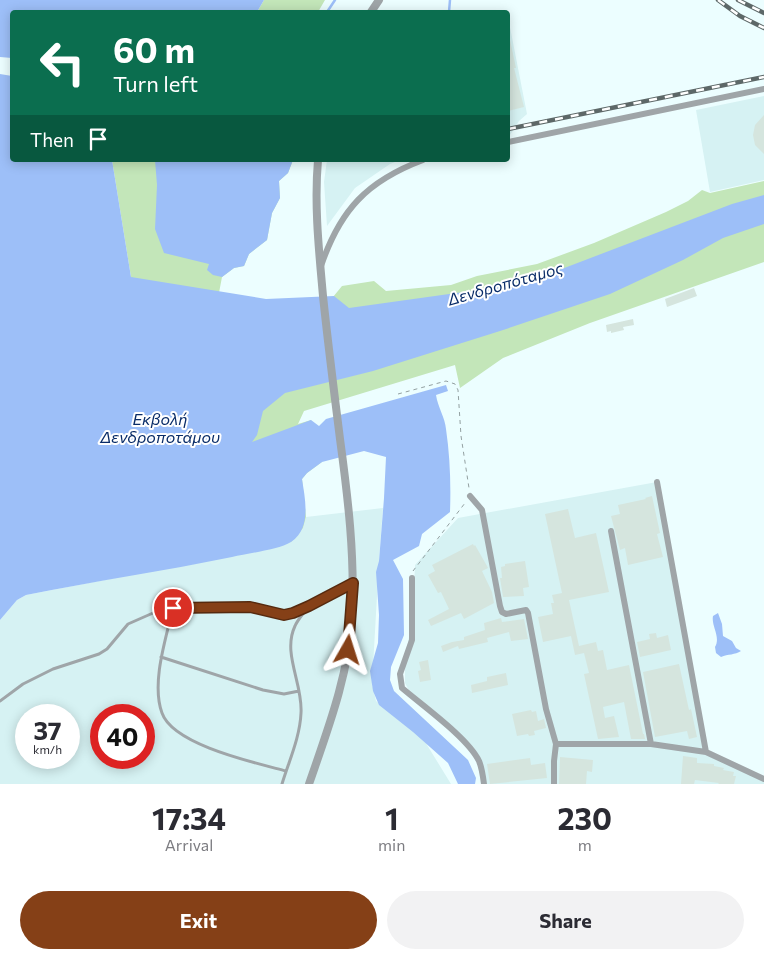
<!DOCTYPE html>
<html lang="en">
<head>
<meta charset="utf-8">
<style>
	:root { --surface:#fff; --page:#f2f2f3; --text:#2b2b33; --muted:#7c7c81; --accent:#854017 }
	body { margin:0; font-family:Commissioner,sans-serif; background:var(--page); color:var(--text); height:100vh; display:flex; flex-direction:column; font-size:19px; white-space:nowrap }
	* { box-sizing:border-box; margin:0 }
	p { font-size:16px; color:var(--muted) }
	.icon { flex:none; width:28px; height:28px; fill:none; stroke:currentColor; stroke-width:2; stroke-linecap:round; stroke-linejoin:round }
	.map { position:relative; height:784px; overflow:hidden }
	.drawer { display:flex; flex-direction:column; background:var(--surface); flex:1 }
	.drawer>* { flex:none }
	.guide { position:absolute; left:10px; top:10px; width:500px; height:152px; border-radius:5px; box-shadow:0 2px 12px #0003; background:#0b6e4f; color:#fff; overflow:hidden }
	.speed { position:absolute; left:15px; top:704px; display:flex; gap:10px; font-size:25px; font-weight:700; text-align:center }
	.speed>* { display:grid; place-content:center; width:65px; height:65px; border-radius:50%; background:var(--surface); box-shadow:0 2px 12px #0003; line-height:1 }
	.speed small { font-size:12px; font-weight:400 }
	.speed .limit { border:8px solid #d22; background:#fff; color:#111 }
	.pin { position:absolute; display:grid; place-items:center; width:42px; height:42px; color:#fff; margin:-21px; border:2px solid #fff; border-radius:50%; box-shadow:0 1px 5px #0007 }
	.me { position:absolute; width:55px; margin:-28px; rotate:6deg; stroke-linejoin:round; filter:drop-shadow(0 0 4px #0008) }
	.turn { display:flex; align-items:center; gap:18px; height:105px; padding:0 20px; font-size:22px }
	.turn .icon { width:65px; height:65px; stroke-width:2.5 }
	.turn b { display:block; font-size:35px; line-height:42px }
	.then { display:flex; align-items:center; height:48px; padding:0 20px; background:#0003; gap:10px; font-size:19px }
	.eta { display:flex; justify-content:space-evenly; align-items:center; height:85px; text-align:center }
	.eta b { font-size:30px; font-weight:700; line-height:35px }
	.action { display:flex; gap:10px; margin-top:auto; padding:10px 20px }
	.action a { flex:1; height:58px; border-radius:30px; background:var(--accent); color:#fff; font-size:20px; font-weight:700; line-height:58px; text-align:center }
	.action a+a { background:var(--page); color:var(--text) }
	.map>svg:first-child { display:block }
	.built { fill:#d6f2f3; fill-rule:evenodd }
	.green { fill:#c3e6b9 }
	.water { fill:#9dbff8 }
	.lines { fill:none; stroke-linecap:round; stroke-linejoin:round }
	.stream { stroke:#9dbff8; stroke-width:2.5 }
	.building { fill:#d5e5de }
	.path { stroke:#93a0a1; stroke-width:1; stroke-dasharray:4 4; stroke-linecap:butt }
	.service { stroke:#9fa5a8; stroke-width:3 }
	.minor { stroke:#9fa5a8; stroke-width:6 }
	.tertiary { stroke:#9fa5a8; stroke-width:8 }
	.rail-casing { stroke:#5d6868; stroke-width:4.5 }
	.rail { stroke:#fff; stroke-width:2.5; stroke-dasharray:8; stroke-linecap:butt }
	.route-casing { stroke:#562a0f; stroke-width:12 }
	.route { stroke:#854017; stroke-width:9 }
	.labels { text-anchor:middle; dominant-baseline:central; stroke-width:4; stroke-linejoin:round; paint-order:stroke }
	.water-label { font-size:16px; font-style:italic; fill:#092c68; stroke:#fff }
</style>
</head>
<body>
<div class="map">
<svg width="764" height="784" viewBox="0 0 764 784">
	<rect width="100%" height="100%" fill="#ecfeff"/>
	<path class="built" d="M508 17 527 114 519 121 510 135H508Z
		M764 96V180L710 192 696 110Z
		M327 160H400L390 164 355 188 327 226 324 182Z
		M657 482 706 752 764 780V784H483L481 771 468 745 413 698 405 683V661L413 613 415 565 458 518Z
		M383 508 379 561 372 684 376 701 424 740 451 784H0V620L17 600 26 595 271 548 303 528 306 517ZM26 715H69V758H26ZM101 715H144V758H101Z"/>
	<path class="green" d="M264 0H325L318 12H257Z
		M112 160H293L288 173 279 181 280 198 272 213 267 240 249 254 244 266 234 268 222 277 218 298 285 304 333 297 342 286 374 281 386 291 451 285 477 276 537 264 594 243 666 212 688 201 702 190 710 193 764 181V262L590 323 503 358 460 388 455 365 304 411 298 424 311 420 322 462 307 473 302 479 306 517 303 528 291 542 131 277Z"/>
	<path class="water" d="M0 0H264L257 12H12V58L0 57Z
		M0 74 12 76V160H112L131 277 266 299 334 296 349 308 514 285 546 275 732 204 764 195V224L723 238 683 260 610 294 500 331 373 371 285 393 263 411 257 435 252 442 311 420 319 426 326 419 446 385 448 391 436 395C438 408 445 417 446 429 450 456 451 485 450 512L422 534 419 546 393 560 403 579 404 635 391 667 390 680 394 691 468 760 476 778 475 784H458L448 763 413 732 379 705 373 691 370 671 378 643 379 615 376 572 379 561 384 498 386 457 364 451 322 462 307 473 302 479C305 499 312 528 291 542 278 550 248 553 232 557 164 571 95 581 26 595L17 600 0 620Z
		M155 160H293L288 173 279 181 280 198 272 213 267 240 249 254 244 266 234 268 222 277 213 275 207 270 209 264 164 253 155 229 157 185Z
		M718 613 722 624 723 636 732 641 736 648 741 651C735 655 728 654 721 657L716 653 715 647C721 637 711 626 713 616Z"/>
	<g class="lines">
		<path class="stream" d="M327 12 335 0
			M449 12 450 0"/>
	</g>
	<path class="building" d="M508 40H510L516 68H514L524 107 508 111Z
		M764 115V154L755 145 753 135 755 125Z
		M694 288 697 296 667 307 665 299Z
		M633 319 634 325 623 327 624 330 611 333V331L607 332 606 325Z
		M652 496 660 533 657 534 663 557 628 565 625 548 620 550 611 516 620 514 618 505 646 499 645 498Z
		M568 509 575 538 596 533 609 592 569 600 579 646 596 642 598 651 603 650 607 670 629 665 643 734H644L645 739H631L624 702 603 707 605 718 614 716 619 737 598 739 584 674 589 673 584 653 575 655 571 636 543 642 538 617 553 614 551 603H554L552 595 562 593 545 514Z
		M473 544 474 546 475 545 487 566 488 568 482 571 492 592 494 603 464 619 461 613 431 626 428 620 449 609 441 592 438 593 428 575 435 571 432 565Z
		M525 561 529 587 523 588 524 596 503 597 500 578H502L501 567 505 566V564Z
		M501 618 502 622 524 619 528 639 511 641 509 632 487 638 488 642 459 649 458 646 443 652 441 646 452 642 464 640V637L485 630 484 623Z
		M656 633 657 638 668 635 671 650 640 657 637 642 650 639 649 634Z
		M428 660 431 680 420 682 418 671 421 670 419 662Z
		M679 664 689 710 691 709 697 737 689 739 687 731 655 737 643 672Z
		M506 673 508 685 472 693 471 685 487 681V677Z
		M531 710 532 712 536 711 538 721 544 719 546 728 534 731 535 735 529 736 528 734 517 736 512 714Z
		M683 756 697 758V763L714 764V766L724 768 723 770 734 772 733 776H736L734 784H718L719 783 695 780 694 784H681Z
		M560 757 593 760 592 772 587 771 586 784H559Z
		M530 758 531 765 545 763 547 778 490 784 487 764Z"/>
	<g class="lines">
		<path class="path" d="M398 394 446 381 455 384 458 390 461 436 469 488
			M413 571 465 503"/>
		<path class="service" d="M173 608C166 638 151 683 162 713 173 745 256 763 286 771
			M161 657 263 690 284 694 299 691
			M0 701 23 684 53 669 99 654 107 649 128 624 153 613 173 608 194 607H250L284 615 293 613 309 606 353 583
			M282 784C289 761 300 737 301 713 303 684 282 653 295 626 298 619 304 613 308 607"/>
		<path class="minor" d="M508 142 764 89
			M321 266C340 210 367 181 423 160
			M657 482 706 752
			M470 496 482 510 500 606 502 612 506 614 526 610 528 613 546 709 556 744 554 761V784
			M611 531 651 744
			M412 578V640L400 674 402 688C423 706 468 738 479 761 482 768 483 776 484 784
			M556 744H651L706 752 764 779"/>
		<path class="tertiary" d="M371 12 379 0
			M309 784C328 729 349 674 352 616 355 556 348 498 340 439 334 391 328 344 323 296 319 251 314 205 318 160"/>
		<g class="rail-casing">
			<path id="rail" d="M718 0 740 16 764 28
				M738 0 764 13
				M508 129 764 77"/>
		</g>
		<use href="#rail" class="rail"/>
	</g>
	<g class="lines">
		<g class="route-casing">
			<path id="route" d="M173 608 250 607 284 615 293 613 309 606 353 583 348 650"/>
		</g>
		<use href="#route" class="route"/>
	</g>
	<g class="labels">
		<g class="water-label">
			<text transform="translate(505 283) rotate(-16)">Δενδροπόταμος</text>
			<text x="160" y="418">Εκβολή<tspan x="160" dy="18">Δενδροποτάμου</tspan></text>
		</g>
	</g>
</svg>
<div class="speed"><div>37<small>km/h</small></div><div class="limit">40</div></div>
<div class="pin" style="left:173px;top:608px;background:#d93025"><svg class="icon" aria-label="arrive" viewBox="0 0 24 24"><path d="M6 21V4h12l-3 4 3 4H6"/></svg></div>
<svg class="me" style="left:348px;top:650px" viewBox="-20 -20 40 40"><path d="M0-17L14 15 0 8-14 15z" fill="#854017" stroke="#fff" stroke-width="4"/></svg>
<div class="guide">
<div class="turn"><svg class="icon" aria-label="left" viewBox="0 0 24 24"><path d="M17 20v-9H6M10 6l-5 5 5 5"/></svg><div><b>60 m</b>Turn left</div></div>
<div class="then">Then<svg class="icon" aria-label="arrive" viewBox="0 0 24 24"><path d="M6 21V4h12l-3 4 3 4H6"/></svg></div>
</div>
</div>
<section class="drawer">
<div class="eta">
<div><b>17:34</b><p>Arrival</p></div>
<div><b>1</b><p>min</p></div>
<div><b>230</b><p>m</p></div>
</div>
<div class="action"><a>Exit</a><a>Share</a></div>
</section>
</body>
</html>
